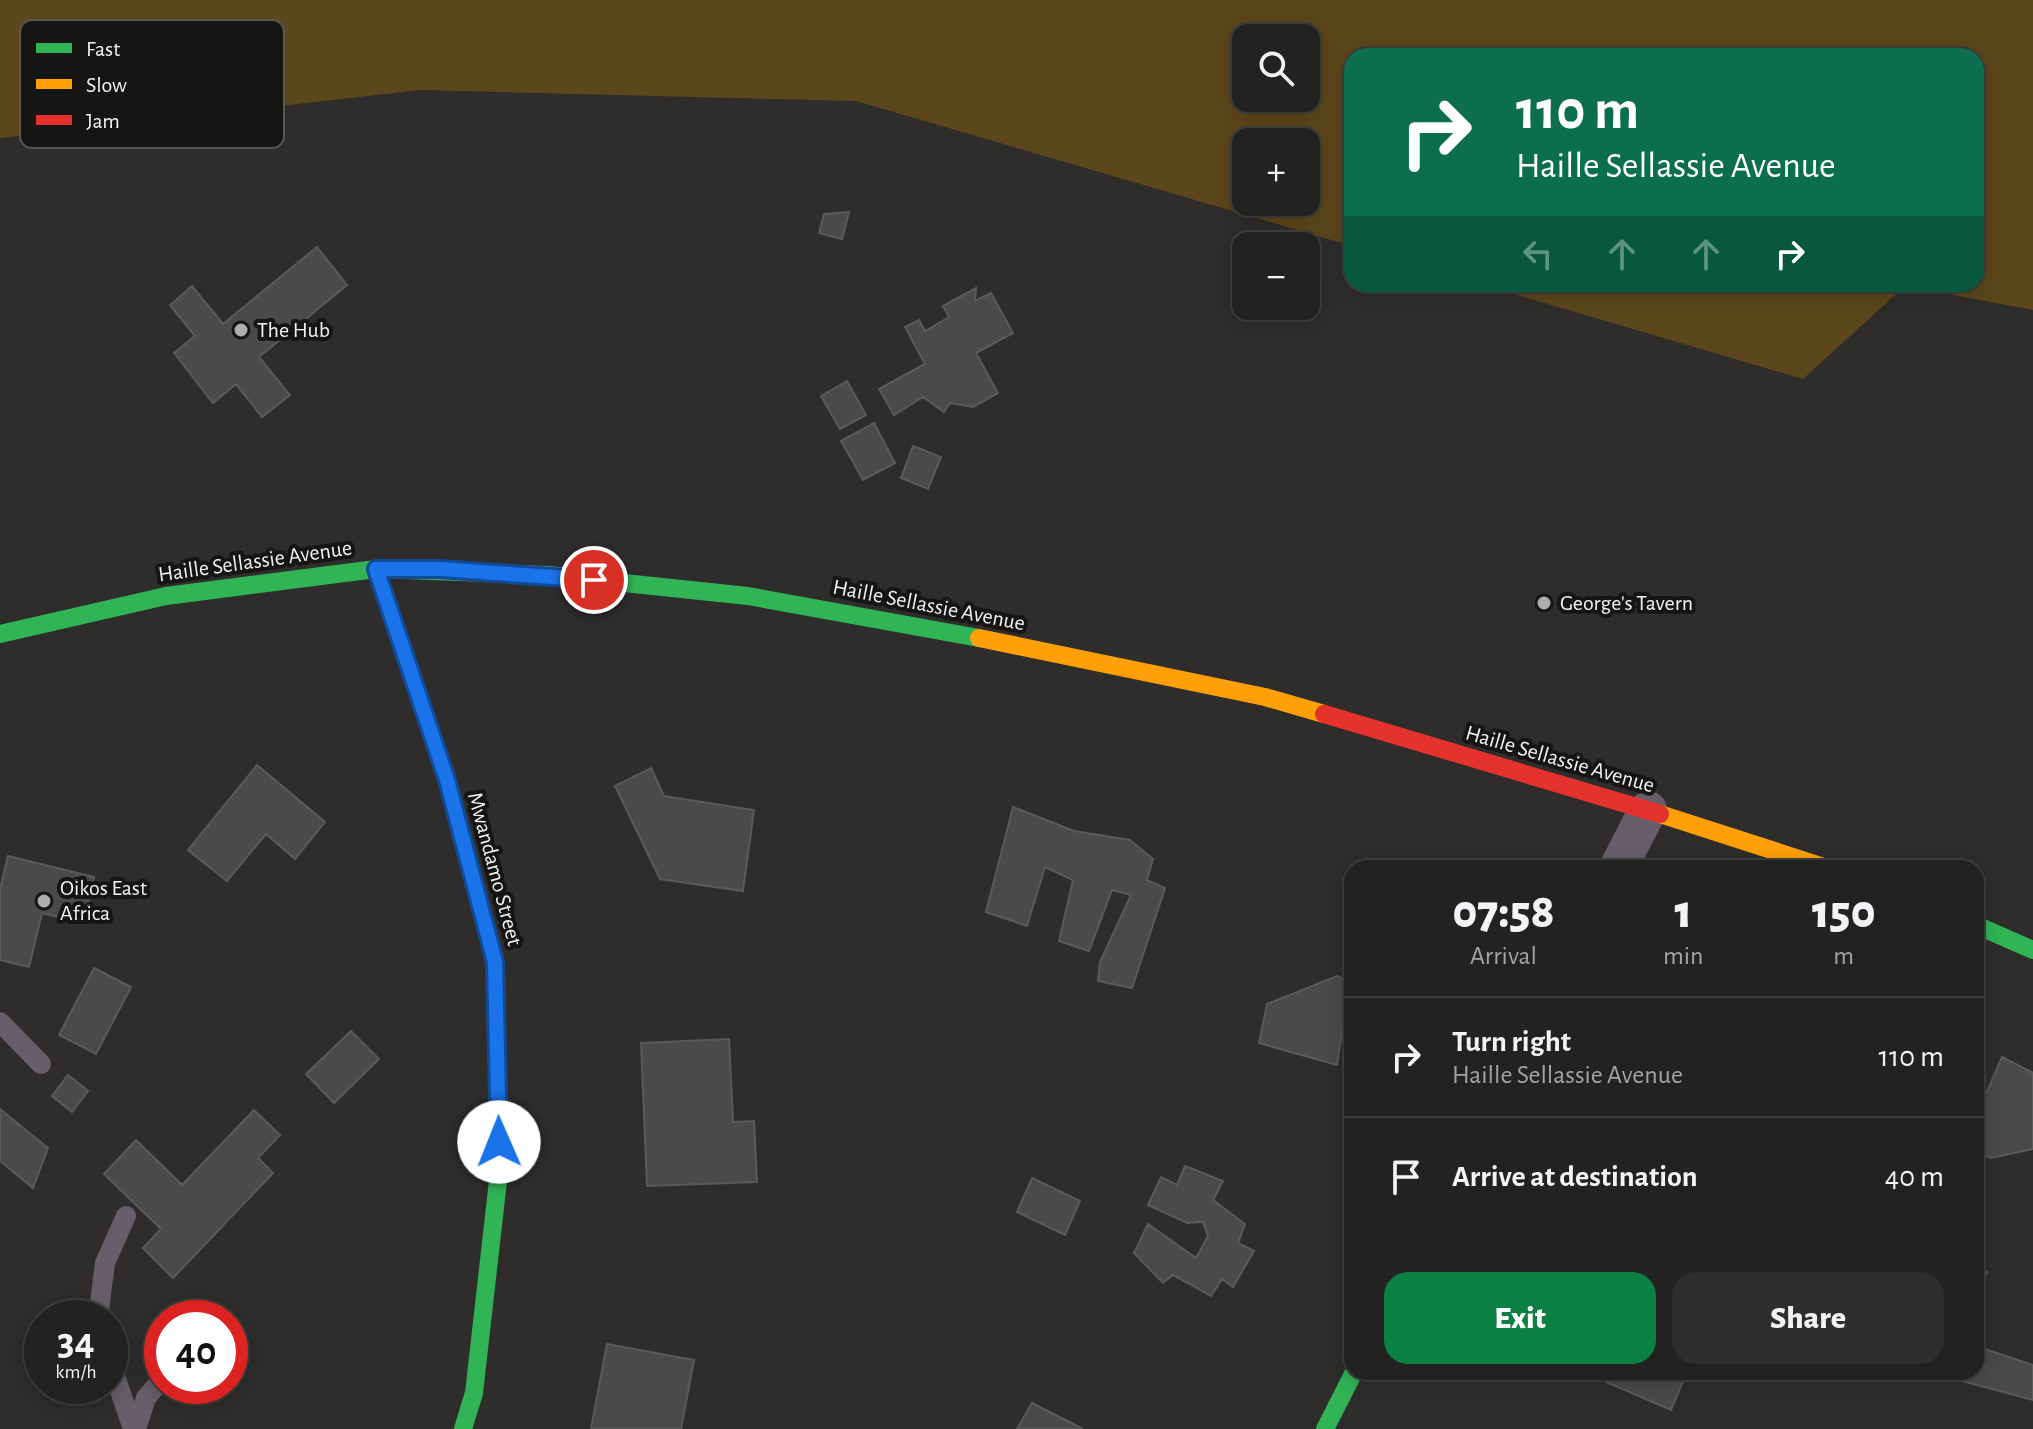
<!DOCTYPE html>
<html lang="en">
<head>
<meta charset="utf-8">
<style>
	:root { --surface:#222220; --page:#2e2f2d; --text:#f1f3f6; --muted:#a2a4a5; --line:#3f3f3e; --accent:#0b8043 }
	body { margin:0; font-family:"Alegreya Sans",sans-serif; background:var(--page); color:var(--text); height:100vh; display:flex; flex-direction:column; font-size:30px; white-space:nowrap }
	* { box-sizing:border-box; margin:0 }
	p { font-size:26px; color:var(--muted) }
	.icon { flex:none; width:44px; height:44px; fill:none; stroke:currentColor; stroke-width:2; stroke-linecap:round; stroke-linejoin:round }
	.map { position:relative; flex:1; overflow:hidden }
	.details { position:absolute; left:1344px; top:860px; width:640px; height:520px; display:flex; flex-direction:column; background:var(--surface); border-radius:24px; box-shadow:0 4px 20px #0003,0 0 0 2px var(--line) }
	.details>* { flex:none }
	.banner { position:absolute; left:1344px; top:48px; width:640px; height:244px; border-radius:24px; box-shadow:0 4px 20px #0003,0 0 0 2px var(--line); background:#0b6e4f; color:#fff; overflow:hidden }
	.fabs { position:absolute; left:1232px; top:24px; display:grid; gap:16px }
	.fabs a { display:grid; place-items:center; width:88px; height:88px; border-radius:16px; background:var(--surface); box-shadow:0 4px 20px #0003,0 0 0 2px var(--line); font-size:40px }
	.speed { position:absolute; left:24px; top:1300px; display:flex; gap:16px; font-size:40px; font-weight:700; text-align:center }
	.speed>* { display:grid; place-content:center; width:104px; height:104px; border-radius:50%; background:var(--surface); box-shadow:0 4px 20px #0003,0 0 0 2px var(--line); line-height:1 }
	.speed small { font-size:20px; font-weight:400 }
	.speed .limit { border:12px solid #d22; background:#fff; color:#111 }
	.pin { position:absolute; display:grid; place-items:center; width:68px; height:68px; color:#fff; margin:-34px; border:4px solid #fff; border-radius:50%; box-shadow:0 2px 8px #0007 }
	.me { position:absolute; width:88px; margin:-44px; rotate:359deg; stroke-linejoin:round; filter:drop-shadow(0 0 6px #0008) }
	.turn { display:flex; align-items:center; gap:28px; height:168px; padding:0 40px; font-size:36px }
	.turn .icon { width:104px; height:104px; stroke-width:2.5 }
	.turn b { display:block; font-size:56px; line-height:68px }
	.lanes { display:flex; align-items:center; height:76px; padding:0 40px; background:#0003; justify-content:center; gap:40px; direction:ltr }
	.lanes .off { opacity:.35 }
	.eta { display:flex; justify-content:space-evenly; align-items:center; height:136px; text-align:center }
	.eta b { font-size:48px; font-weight:800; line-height:56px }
	.primary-button { display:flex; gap:16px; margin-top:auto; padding:16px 40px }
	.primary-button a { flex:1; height:92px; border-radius:24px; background:var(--accent); color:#fff; font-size:32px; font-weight:800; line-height:92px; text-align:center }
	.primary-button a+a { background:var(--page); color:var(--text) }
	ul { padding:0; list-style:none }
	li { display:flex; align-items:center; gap:24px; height:120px; padding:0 40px; border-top:2px solid var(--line) }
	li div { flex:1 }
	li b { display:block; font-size:30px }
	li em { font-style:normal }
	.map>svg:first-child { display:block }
	.green { fill:#5c461b; fill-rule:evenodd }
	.building { fill:#4b4a48; stroke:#5b5a59; stroke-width:2 }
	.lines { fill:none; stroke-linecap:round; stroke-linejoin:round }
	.lane { stroke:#685d6a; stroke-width:20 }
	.street { stroke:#685d6a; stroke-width:38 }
	.fast { stroke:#30b455; stroke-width:18 }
	.slow { stroke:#ff9f0a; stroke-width:18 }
	.jam { stroke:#e5322d; stroke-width:18 }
	.route-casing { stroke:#114b97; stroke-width:20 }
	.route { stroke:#1a73e8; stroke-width:14 }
	.poi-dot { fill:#aeadab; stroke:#161514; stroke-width:3 }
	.labels { text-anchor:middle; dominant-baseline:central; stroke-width:8; stroke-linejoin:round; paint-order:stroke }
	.poi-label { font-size:22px; fill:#f3f2f0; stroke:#161514; text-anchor:start }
	.street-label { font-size:22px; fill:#f3f2f0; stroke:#161514 }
	.key { fill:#161514; stroke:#585756; stroke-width:2 }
	.key-label { font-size:22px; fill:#f3f2f0 }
</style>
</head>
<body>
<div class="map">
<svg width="2033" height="1429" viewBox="0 0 2033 1429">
	<rect width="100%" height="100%" fill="#2e2d2b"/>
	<path class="green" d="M0 0H2033V310L1905 286 1803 379 1480 284H1976V56H1352V246L856 101 420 90 0 138ZM1246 38H1306V98H1246ZM1246 142H1306V202H1246Z"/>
	<path class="building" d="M849 212 842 239 819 233 824 214Z
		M317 247 347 285 259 357 290 395 262 417 236 384 213 403 174 353 195 336 170 305 192 286 223 324Z
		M976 288 975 301 991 293 1013 333 976 353 998 393 973 407 950 403 944 412 923 397 894 415 879 389 925 364 905 327 919 320 925 331 949 317 943 306Z
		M847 381 866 415 840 429 821 396Z
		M874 423 895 463 863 480 841 441Z
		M913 446 941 457 928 489 901 478Z
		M257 765 325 822 295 859 266 834 227 881 188 850Z
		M651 768 664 796 754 810 743 891 660 879 615 786Z
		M1013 807 1074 831 1130 840 1153 859 1147 880 1165 888 1132 988 1098 981 1100 962 1131 895 1112 890 1089 951 1059 941 1073 880 1045 867 1027 926 986 912Z
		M8 856 94 877 83 923 42 913 29 967 0 960V889Z
		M94 968 131 987 96 1054 59 1035Z
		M1337 976 1349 982 1337 1065 1259 1043 1267 1004Z
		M351 1031 379 1059 334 1103 306 1074Z
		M729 1039 733 1122 754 1121 757 1182 647 1186 641 1043Z
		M2002 1057 2033 1073V1149L1991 1158 1976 1151V1087L1987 1092Z
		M68 1075 88 1091 72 1112 52 1096Z
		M0 1109 48 1148 33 1188 0 1161Z
		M254 1110 280 1135 258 1158 273 1173 173 1278 143 1248 161 1229 104 1174 136 1140 182 1185Z
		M1185 1166 1223 1181 1213 1200 1245 1224 1238 1243 1254 1251 1233 1287 1222 1279 1211 1296 1173 1275 1163 1283 1134 1253 1148 1224 1196 1258 1208 1236 1203 1222 1187 1223 1148 1205 1161 1177 1177 1185Z
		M1032 1178 1080 1201 1065 1235 1017 1212Z
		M1976 1264 1987 1272 1976 1296Z
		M607 1344 694 1360 681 1429H591Z
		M1976 1346 2033 1365V1400L1951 1378 1954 1372H1976Z
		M1583 1372H1687L1671 1410Z
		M1032 1403 1083 1429H1017Z"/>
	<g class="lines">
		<path class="lane" d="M0 1022 41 1064
			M98 1318 105 1263 126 1216
			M110 1361 133 1429
			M136 1429 146 1398 162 1379"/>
		<path class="street" d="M1618 868 1648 810"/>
		<path class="fast" d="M376 569 447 780 495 962 499 1172 474 1393 463 1429
			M0 634 166 596 376 569 548 575 748 596 979 638
			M1976 925 2033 950
			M1325 1429 1354 1372"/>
		<path class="slow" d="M979 638 1265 697 1324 714
			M1660 814 1827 868"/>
		<path class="jam" d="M1324 714 1660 814"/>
	</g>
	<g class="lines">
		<g class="route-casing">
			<path id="route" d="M499 1142 495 962 447 780 376 569H440L594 580"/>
		</g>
		<use href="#route" class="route"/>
	</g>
	<g class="poi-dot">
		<circle cx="241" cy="330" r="8"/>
		<circle cx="1544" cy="603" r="8"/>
		<circle cx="44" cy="901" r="8"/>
	</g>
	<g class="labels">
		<g class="poi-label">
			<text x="257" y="330">The Hub</text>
			<text x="1560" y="603">George's Tavern</text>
			<text x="60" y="888">Oikos East<tspan x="60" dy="25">Africa</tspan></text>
		</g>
		<g class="street-label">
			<text transform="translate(255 561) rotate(-8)">Haille Sellassie Avenue</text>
			<text transform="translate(929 605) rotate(11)">Haille Sellassie Avenue</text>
			<text transform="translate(1560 759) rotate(16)">Haille Sellassie Avenue</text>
			<text transform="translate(495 869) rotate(75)">Mwandamo Street</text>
		</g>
	</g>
	<rect x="20" y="20" width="264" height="128" rx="12" class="key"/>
	<rect x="36" y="43" width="36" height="10" fill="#30b455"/>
	<rect x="36" y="79" width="36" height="10" fill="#ff9f0a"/>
	<rect x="36" y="115" width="36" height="10" fill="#e5322d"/>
	<g class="key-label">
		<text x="86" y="56">Fast</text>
		<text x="86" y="92">Slow</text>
		<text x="86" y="128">Jam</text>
	</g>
</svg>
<div class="fabs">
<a><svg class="icon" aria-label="search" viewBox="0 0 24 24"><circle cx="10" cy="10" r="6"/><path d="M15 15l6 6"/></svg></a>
<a>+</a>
<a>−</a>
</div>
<div class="speed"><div>34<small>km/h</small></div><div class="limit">40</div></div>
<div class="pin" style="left:594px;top:580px;background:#d93025"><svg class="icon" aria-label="arrive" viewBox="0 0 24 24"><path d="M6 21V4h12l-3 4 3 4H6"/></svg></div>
<svg class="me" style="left:499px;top:1142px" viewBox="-20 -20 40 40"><circle r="19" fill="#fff"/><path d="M0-13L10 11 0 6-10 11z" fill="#1a73e8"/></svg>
<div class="banner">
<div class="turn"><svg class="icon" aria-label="right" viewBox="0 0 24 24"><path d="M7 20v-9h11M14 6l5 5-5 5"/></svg><div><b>110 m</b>Haille Sellassie Avenue</div></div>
<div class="lanes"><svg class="icon off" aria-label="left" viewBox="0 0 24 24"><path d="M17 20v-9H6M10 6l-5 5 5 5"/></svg><svg class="icon off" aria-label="ahead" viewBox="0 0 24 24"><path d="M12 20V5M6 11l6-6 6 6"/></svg><svg class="icon off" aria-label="ahead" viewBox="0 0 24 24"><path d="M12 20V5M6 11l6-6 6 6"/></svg><svg class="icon" aria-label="right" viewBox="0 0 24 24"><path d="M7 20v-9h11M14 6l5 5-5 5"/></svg></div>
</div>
<section class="details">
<div class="eta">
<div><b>07:58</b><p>Arrival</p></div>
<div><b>1</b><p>min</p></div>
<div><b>150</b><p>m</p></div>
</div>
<ul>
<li><svg class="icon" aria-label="right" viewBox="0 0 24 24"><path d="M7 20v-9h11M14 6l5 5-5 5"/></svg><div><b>Turn right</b><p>Haille Sellassie Avenue</p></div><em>110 m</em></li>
<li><svg class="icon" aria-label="arrive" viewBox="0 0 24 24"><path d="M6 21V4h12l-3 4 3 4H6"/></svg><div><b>Arrive at destination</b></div><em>40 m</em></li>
</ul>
<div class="primary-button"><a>Exit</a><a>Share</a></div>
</section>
</div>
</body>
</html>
